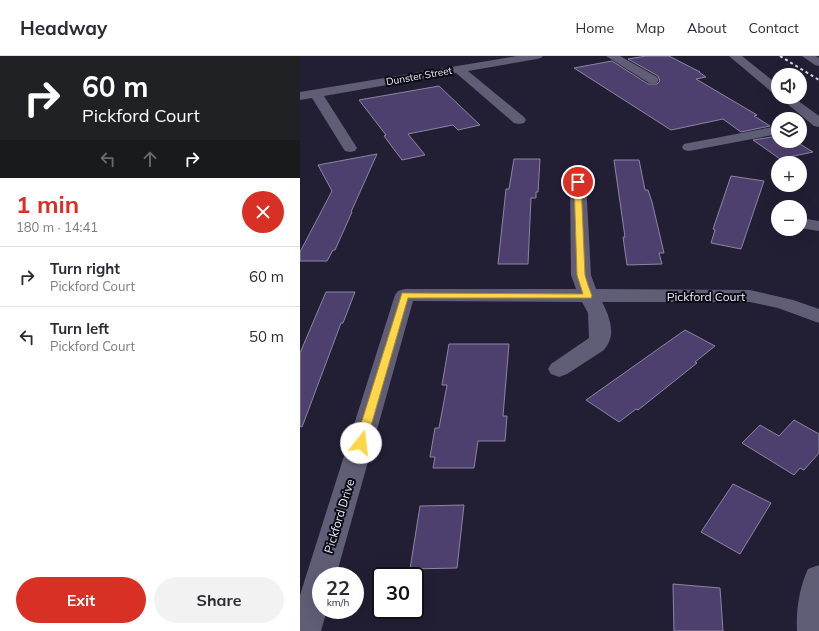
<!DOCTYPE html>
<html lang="en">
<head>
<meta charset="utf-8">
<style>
	:root { --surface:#fff; --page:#f2f2f3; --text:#2b2b33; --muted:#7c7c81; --line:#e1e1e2; --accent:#d93025 }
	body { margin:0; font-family:Mulish,sans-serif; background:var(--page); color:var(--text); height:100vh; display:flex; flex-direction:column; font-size:15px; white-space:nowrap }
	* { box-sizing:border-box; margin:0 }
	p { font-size:13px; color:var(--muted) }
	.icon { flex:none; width:22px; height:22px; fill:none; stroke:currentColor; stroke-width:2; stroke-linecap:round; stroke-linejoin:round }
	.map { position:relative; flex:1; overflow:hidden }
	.panel { display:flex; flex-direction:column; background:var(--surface); width:300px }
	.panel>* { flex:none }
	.top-card { background:#202124; color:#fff; overflow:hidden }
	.tools { position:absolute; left:471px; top:12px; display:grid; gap:8px }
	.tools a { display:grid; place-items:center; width:36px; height:36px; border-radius:50%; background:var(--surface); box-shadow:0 4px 16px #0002; font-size:20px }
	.speed { position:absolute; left:12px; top:511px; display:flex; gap:8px; font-size:20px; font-weight:700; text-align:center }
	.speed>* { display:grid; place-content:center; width:52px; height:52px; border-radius:50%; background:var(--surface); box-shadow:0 4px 16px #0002; line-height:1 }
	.speed small { font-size:10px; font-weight:400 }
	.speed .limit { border:2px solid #111; border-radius:6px; background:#fff; color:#111 }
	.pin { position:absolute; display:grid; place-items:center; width:34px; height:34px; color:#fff; margin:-17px; border:2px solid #fff; border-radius:50%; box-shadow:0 1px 4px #0007 }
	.me { position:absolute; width:44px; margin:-22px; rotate:16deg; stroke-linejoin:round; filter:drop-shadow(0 0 3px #0008) }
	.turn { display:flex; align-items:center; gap:14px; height:84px; padding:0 16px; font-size:18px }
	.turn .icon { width:52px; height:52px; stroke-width:2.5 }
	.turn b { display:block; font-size:28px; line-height:34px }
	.lanes { display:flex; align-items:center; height:38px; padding:0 16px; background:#0003; justify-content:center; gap:20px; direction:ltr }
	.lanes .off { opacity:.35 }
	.round { display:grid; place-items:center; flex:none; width:42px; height:42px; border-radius:21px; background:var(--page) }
	.overview { display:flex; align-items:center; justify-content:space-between; height:68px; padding:0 16px }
	h1 { font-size:24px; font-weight:700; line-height:30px; color:var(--accent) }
	.action { display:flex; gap:8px; margin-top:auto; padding:8px 16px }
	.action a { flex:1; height:46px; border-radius:24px; background:var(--accent); color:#fff; font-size:16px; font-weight:700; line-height:46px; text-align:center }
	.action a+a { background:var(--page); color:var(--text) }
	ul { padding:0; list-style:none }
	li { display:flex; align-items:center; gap:12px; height:60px; padding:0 16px; border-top:1px solid var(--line) }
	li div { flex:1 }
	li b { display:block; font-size:15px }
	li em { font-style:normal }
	header { display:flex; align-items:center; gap:24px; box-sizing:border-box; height:56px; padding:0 20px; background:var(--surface); border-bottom:1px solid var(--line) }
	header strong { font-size:19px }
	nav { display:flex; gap:22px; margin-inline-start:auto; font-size:14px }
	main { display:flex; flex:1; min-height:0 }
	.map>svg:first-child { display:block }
	.building { fill:#4e406e; stroke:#8c86a0 }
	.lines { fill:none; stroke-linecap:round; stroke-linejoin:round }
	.minor { fill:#605e77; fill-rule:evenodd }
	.rail { stroke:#d7d6e6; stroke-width:2; stroke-dasharray:3 3; stroke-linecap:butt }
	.route { fill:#ffd54a; stroke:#a68a30 }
	.labels { text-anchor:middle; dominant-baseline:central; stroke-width:4; stroke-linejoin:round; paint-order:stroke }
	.far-street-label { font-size:10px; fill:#edecfb; stroke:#0c0b14 }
	.street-label { font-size:12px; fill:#edecfb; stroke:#0c0b14 }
</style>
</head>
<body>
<header>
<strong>Headway</strong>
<nav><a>Home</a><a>Map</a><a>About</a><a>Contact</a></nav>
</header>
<main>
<section class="panel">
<div class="top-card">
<div class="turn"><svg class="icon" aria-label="right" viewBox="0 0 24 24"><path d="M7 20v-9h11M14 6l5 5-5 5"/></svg><div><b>60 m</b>Pickford Court</div></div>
<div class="lanes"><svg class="icon off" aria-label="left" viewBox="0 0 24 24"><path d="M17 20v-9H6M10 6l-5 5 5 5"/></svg><svg class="icon off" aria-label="ahead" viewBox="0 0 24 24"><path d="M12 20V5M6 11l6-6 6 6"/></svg><svg class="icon" aria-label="right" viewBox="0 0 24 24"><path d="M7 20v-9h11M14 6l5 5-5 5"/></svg></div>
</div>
<div class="overview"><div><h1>1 min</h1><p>180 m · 14:41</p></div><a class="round" style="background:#d93025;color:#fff"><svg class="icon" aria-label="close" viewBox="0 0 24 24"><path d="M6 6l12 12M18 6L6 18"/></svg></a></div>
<ul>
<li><svg class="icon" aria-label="right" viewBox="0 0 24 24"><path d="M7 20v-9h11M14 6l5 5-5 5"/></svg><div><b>Turn right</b><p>Pickford Court</p></div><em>60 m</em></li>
<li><svg class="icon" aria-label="left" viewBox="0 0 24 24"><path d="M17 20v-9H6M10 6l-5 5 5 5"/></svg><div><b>Turn left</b><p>Pickford Court</p></div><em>50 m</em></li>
</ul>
<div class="action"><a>Exit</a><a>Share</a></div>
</section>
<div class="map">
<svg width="519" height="575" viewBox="0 0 519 575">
	<rect width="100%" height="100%" fill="#221f35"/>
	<path class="building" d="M346 0H369L400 16H399L406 21 396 23 457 59 454 60 470 70 441 76 423 63 371 74 274 12 312 5 348 28H357L360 25 358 20 328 3Z
		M139 30 180 69 158 74 153 69 108 78 125 99 102 104 84 80 86 79 59 44Z
		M478 80V85H495L513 96 480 103 453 84Z
		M77 98 51 156H52L35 194H33L27 205H0V196L32 135 18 109Z
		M214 103H240L238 136H236V142H231L228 208H198L206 133H209Z
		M314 104H339L345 134H348L352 146 364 197H359L362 208 327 209 323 181H325Z
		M431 120 464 125 441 193 411 187 415 174 413 173Z
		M26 236H55L43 267H41L2 371 0 370V297Z
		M385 274 415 290 395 306 397 307 338 354 336 353 319 366 286 344Z
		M149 288H209L203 360H207L205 385H178L174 412H133L135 401H130L135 372H139L147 329H142Z
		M494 364 519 378V397L504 414 500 412 494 419 442 387 460 369 479 380Z
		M433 428 471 447 440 498 401 476Z
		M164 449 157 512 110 513 120 450Z
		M373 528 420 532 423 575H374Z"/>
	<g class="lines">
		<path class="minor" d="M217 0H243L241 2 237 3 168 15 224 61 226 64 224 67 219 68 214 67 156 17 24 40 57 92 55 95 50 96 45 95 43 92 12 42 0 44V36Z
			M306 0H320L357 21 359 24 357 27H349Z
			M429 0H442L478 29V39L474 38Z
			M502 0H516L519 2V10L515 9Z
			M479 41H493L519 60V71L514 70Z
			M478 70V78L389 95 384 94 382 91 384 88 389 87Z
			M278 121 284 123 286 126 291 219 296 233 450 234 493 244 519 253V267L478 252 450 246H302C307 255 314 272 310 283 309 287 306 291 304 294L267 318 259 321 251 318 248 313 251 308 289 282 288 257 282 246 113 245 36 520H21V554H27L21 575H0V539L95 239 98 235 105 233H276L271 219 270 126 272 123Z
			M500 162 519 165V175L500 172Z
			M519 509V575H497C496 554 499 533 508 513Z"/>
		<path class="rail" d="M480 0 519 24"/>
	</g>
	<path class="route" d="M278 124 281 126 285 219 288 229 292 240 291 242H108L66 387 64 390H57L55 387 102 237 283 238 277 219 274 126Z"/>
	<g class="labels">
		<g class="far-street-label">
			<text transform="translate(119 20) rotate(-10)">Dunster Street</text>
		</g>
		<g class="street-label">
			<text x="406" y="240">Pickford Court</text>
			<text transform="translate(39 460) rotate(-73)">Pickford Drive</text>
		</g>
	</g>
</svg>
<div class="tools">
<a><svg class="icon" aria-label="sound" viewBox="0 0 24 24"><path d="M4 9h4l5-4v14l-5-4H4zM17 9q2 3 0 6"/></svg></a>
<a><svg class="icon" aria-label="layers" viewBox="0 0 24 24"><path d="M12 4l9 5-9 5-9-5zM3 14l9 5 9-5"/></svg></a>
<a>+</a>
<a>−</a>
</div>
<div class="speed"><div>22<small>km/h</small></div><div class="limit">30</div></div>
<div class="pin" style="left:278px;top:126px;background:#d93025"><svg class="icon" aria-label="arrive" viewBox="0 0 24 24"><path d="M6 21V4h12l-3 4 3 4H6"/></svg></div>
<svg class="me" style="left:61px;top:387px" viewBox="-20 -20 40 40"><circle r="19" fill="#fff"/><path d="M0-13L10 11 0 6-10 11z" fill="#ffd54a"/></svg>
</div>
</main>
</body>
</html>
